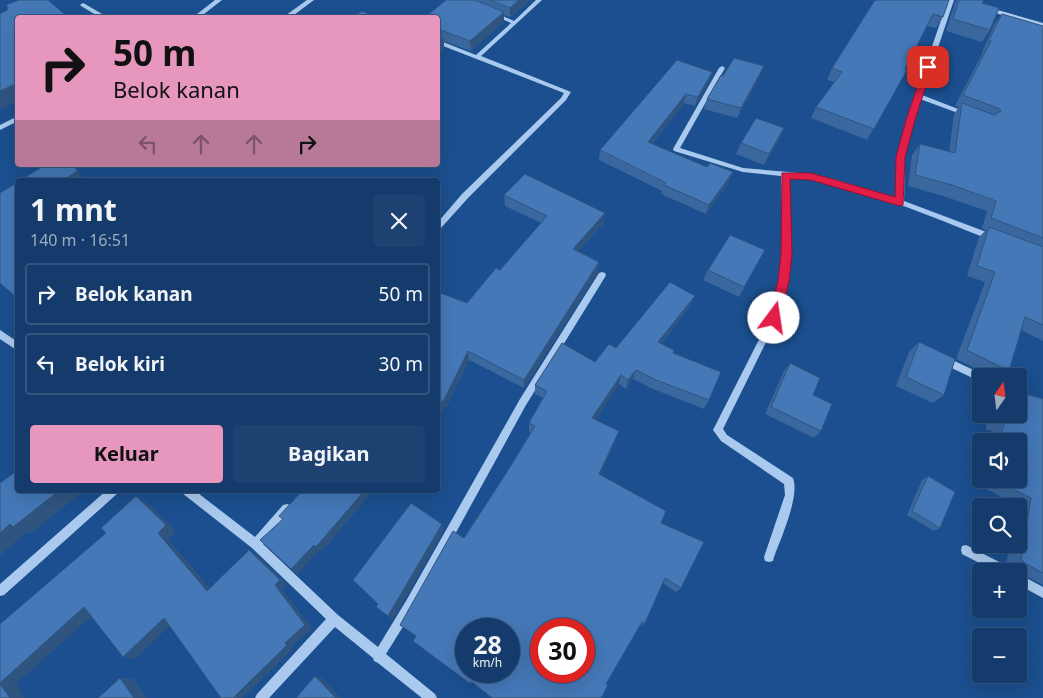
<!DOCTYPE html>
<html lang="id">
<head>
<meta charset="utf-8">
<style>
	:root { --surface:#143b6b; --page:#1d4271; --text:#f1f3f6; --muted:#9dadc1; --line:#33557e; --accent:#e797bd }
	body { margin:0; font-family:"Noto Sans",sans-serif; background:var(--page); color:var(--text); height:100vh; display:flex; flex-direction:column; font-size:19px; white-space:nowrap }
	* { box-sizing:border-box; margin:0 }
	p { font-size:16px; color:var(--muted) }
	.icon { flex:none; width:28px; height:28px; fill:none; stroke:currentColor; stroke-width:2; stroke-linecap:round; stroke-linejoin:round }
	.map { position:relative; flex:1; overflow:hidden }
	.details { position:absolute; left:15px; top:178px; width:425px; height:315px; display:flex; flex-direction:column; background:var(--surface); border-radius:5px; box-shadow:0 5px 20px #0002,0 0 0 1px var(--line) }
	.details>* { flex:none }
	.hud { position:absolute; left:15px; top:15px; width:425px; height:152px; border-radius:5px; box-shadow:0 5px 20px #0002,0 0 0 1px var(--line); background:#e797bd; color:#111; overflow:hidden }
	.needle { width:32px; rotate:14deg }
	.tools { position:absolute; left:972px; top:368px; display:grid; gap:10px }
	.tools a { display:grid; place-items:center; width:55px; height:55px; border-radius:5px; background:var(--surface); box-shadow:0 5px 20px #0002,0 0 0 1px var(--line); font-size:25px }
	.speed { position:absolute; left:455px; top:618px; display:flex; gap:10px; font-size:25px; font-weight:700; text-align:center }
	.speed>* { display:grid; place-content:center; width:65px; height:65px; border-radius:50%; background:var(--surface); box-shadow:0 5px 20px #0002,0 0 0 1px var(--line); line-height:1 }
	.speed small { font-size:12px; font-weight:400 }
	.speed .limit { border:8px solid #d22; background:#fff; color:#111 }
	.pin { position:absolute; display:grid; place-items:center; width:42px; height:42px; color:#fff; margin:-21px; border-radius:10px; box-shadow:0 2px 8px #0006 }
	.me { position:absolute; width:55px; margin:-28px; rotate:14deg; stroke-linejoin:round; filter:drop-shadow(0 0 4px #0008) }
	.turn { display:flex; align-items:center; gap:18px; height:105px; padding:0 15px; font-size:22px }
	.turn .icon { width:65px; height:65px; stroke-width:2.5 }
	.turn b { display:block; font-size:35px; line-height:42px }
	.lanes { display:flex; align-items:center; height:48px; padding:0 15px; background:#0003; justify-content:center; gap:25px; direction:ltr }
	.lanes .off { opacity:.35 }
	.round { display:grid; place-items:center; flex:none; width:52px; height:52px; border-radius:5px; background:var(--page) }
	.summary { display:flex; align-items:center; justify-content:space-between; height:85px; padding:0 15px }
	h1 { font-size:30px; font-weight:700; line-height:38px }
	.action { display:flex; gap:10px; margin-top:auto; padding:10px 15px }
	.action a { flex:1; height:58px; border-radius:5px; background:var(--accent); color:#111; font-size:20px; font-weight:700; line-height:58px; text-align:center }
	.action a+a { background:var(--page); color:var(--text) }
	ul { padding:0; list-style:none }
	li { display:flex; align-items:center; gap:15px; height:62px; margin:0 10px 8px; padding:0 5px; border:2px solid var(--line); border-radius:5px }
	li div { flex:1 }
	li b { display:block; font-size:19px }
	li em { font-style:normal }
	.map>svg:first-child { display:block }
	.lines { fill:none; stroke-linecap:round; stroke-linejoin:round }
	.minor { fill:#a9c9ee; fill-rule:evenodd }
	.wall { fill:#3a679d }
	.shaded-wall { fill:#305480 }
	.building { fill:#4478b7; stroke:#305480; fill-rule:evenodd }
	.route { fill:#e11d48; stroke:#92132f }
</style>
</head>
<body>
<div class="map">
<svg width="1043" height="698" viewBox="0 0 1043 698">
	<rect width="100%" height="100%" fill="#1b4f8f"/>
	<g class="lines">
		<path class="minor" d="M215 0H222L199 18H192Z
			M307 0H314L290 18H282Z
			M536 0H542L481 56 571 92 566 100 468 198 441 228 438 229V222L462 194 561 98 564 93 438 44V40L476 55 511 23 492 15V13H496L514 21Z
			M948 0H954L922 95 971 114 970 116H966L920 99 913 119 905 157 904 201 997 236 998 238 997 240H991C926 215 859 184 789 177L790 254 787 281 778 318 723 429 727 435 793 478C800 496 781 538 774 557L773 561 769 562 765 561 764 557 785 495 784 484 721 441 713 430 770 318 779 281 782 254 781 176 743 172 674 151 673 149 719 68 722 66 725 68 680 148 743 168 811 174 837 180 896 198 897 157 907 119Z
			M83 3 85 4 109 18H101L81 6 80 5Z
			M987 7 1043 23V27L985 10 984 9Z
			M18 116V121L0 130V125Z
			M602 272 605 273 606 275 605 277 526 405 414 609 386 654 435 694 437 698H422L378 663 374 661 373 658 335 627 269 698H255L257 694 326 619 252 548 182 493 181 490H194L255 537 283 505 287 504 291 505 292 509 291 513 263 544 338 615 378 647 406 601 520 399 599 273Z
			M0 330 18 342V351L0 339Z
			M944 356 984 375 985 376H981V382L941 363 940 360 941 357Z
			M107 490H119L118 493 4 595 0 596V584Z
			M966 545 1009 567 1010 571H995L962 554 961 550 962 546Z
			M1019 574 1043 587V598L1019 585Z"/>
	</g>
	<path class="wall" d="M446 0H530L510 17 504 15V22L471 51 444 41V48L438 54V18Z
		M875 0 943 17 936 28 927 26 905 69 907 70 867 140 811 118 816 107 834 82 827 80 832 68Z
		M957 0H984L982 3 990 30 982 42 946 31 955 3Z
		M1002 14 1043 26V341L1021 330 1009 371 1001 376H991L956 359 985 282 967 276 979 237 986 230 982 228 987 211 943 196 908 186 912 155 920 144 949 152 954 114 959 107 955 106 983 52H982L994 25Z
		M712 72 709 82 695 106 684 103 652 144 707 167 733 172 729 182 706 214 661 194 662 191 599 160 600 150Z
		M723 76H760L737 118 704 109 707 99Z
		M784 128 779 140 764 165 736 154 741 143Z
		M504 195 604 223 578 251 598 272 524 388 469 360 447 406 467 303 500 270 541 223 505 206Z
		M765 250 739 297 703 280 708 270Z
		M690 306 661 344 673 353 709 400 704 409 653 389 633 379 626 389 619 384 595 420 616 439 600 474 661 523 681 588 676 592 663 583 645 623 641 626H640L472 682 471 684 413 641 416 637 464 538 507 472 531 432H529V423L543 398 535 394V385L595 362 616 348Z
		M919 342 944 395 933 403 896 386 909 352Z
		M790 363 821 431 814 438 765 414 784 371Z
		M1043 399V585L1019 573V571H1016L1011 569 1006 564 1010 544H1019V506H1017V505L975 483 981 464V479H1019V441H988L992 431 986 430V414H1019Z
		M928 476 940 528 934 531 907 515 922 480Z"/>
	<path class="shaded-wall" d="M519 0H530L510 17V8Z
		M504 12V22L471 51 470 41Z
		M443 38 444 48 438 54V42Z
		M764 66 760 76 737 118 741 108Z
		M712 72 709 82 695 106 698 97Z
		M18 83V101L0 109V91Z
		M686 94 684 103 646 151 648 142Z
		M784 128 779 140 764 165 769 154Z
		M73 165H75L84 180H64Z
		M733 172 729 182 706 214 709 205Z
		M605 213 604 223 572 258 573 249Z
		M599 262 598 272 524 388V380Z
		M695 296 690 306 654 352 658 342Z
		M468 351 469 360 447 406 438 417V407Z
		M636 370 633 379 626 389 628 380Z
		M621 375 619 384 590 427 592 418Z
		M619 431 616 439 597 481 599 474Z
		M60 490H85L30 534 26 532 0 556V533L10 524Z
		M365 490H374L322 551 316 547Z
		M136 496 146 502 176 531 168 539 216 595 207 591 158 533Z
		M442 524 444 530 393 620 388 616Z
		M314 545 320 550 297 574 291 569Z
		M249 550 257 555 287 584 282 589 312 628 292 646 294 648 242 698H233L285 643Z
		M84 607 97 611 16 684 25 698H10L0 683Z
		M164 618 175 621 135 659 123 657Z
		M315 676 322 678 341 698H336Z
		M120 678 134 679 146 698H134Z"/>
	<path class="building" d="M19 0H48L69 18H18V83L0 91V14L7 10 8 8 6 5Z
		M446 0H475L504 12 470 41 438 29V18H424Z
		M490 0H519L510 8Z
		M875 0H949L943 17 933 14 905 69 907 70 874 129 816 107 842 72 832 68Z
		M959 0H984L982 3 999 8 990 30 953 19Z
		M362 11 377 18H351Z
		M1002 14 1043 26V238L991 218 996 201 952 185 915 175 920 144 955 153 962 103 994 115 1001 111 1000 109 963 95 991 41 989 40Z
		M438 36 443 38 438 42Z
		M734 58 764 66 741 108 707 99 721 75 723 76Z
		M677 60 712 72 698 97 686 94 648 142 707 167 710 163 733 172 709 205 664 185 666 183 600 150Z
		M756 118 784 128 769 154 741 143Z
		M45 165H73L77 171 64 180H21Z
		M525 174 605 213 573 249 599 262 524 380 468 351 445 398 438 407V292L467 303 496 268 500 270 547 216 504 195Z
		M18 182V299L0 283V193Z
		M989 227 1043 247V325L1025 317 1009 371 967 350 995 272 977 266Z
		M730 235 765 250 744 287 708 270Z
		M670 282 695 296 658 342 674 350 673 353 721 372 709 400 656 380 636 370 628 380 621 375 592 418 619 431 599 474 666 511 661 523 704 542 681 588 665 578 645 623 642 622 606 684 608 685 601 698H492L471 681 469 683 413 641 416 636 400 625 453 531 464 538 507 472 535 426 529 423 547 391 535 385 562 343 595 362 609 344 616 348ZM466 629H509V671H466ZM541 629H584V671H541Z
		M919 342 955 359 944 395 906 377Z
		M790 363 820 378 813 395 832 404 821 431 771 407Z
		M1019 392 1043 399V573L1026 564 1021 559 1031 498 993 479H1019V441H999L1004 424 998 422V414H1019Z
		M18 470V490H60L13 527 10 524 0 533V483Z
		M928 476 955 492 940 528 912 511Z
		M303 490H365L316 547 314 545 291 569 260 540 283 519 279 516Z
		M136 496 166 525 158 533 207 591 249 550 280 580 275 585 305 625 285 643 287 645 233 698H221L164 618 123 657 84 607 0 683V624L106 533 101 528Z
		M411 503 442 524 388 616 376 607 378 604 353 580Z
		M315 676 336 698H296Z
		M120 678 134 698H98Z
		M0 684 10 698H0Z"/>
	<path class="route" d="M928 65 932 67 915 120 905 157 903 205 900 206 811 180 790 179 792 254 789 281 780 318 778 321H770L768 318 778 281 781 254 782 173H811L895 197 896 157 906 120 924 67Z"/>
</svg>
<div class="tools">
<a><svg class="needle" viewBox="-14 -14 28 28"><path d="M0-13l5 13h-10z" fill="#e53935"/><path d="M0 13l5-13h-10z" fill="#9dadc1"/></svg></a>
<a><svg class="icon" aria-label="sound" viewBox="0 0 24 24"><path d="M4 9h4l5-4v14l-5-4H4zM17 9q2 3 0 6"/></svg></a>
<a><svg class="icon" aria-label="search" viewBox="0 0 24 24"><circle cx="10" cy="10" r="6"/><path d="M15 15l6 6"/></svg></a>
<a>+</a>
<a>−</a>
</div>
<div class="speed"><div>28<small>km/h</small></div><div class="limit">30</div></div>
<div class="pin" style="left:928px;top:67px;background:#d93025"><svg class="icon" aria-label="arrive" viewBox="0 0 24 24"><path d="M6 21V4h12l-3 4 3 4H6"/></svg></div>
<svg class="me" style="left:774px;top:318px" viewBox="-20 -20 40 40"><circle r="19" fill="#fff"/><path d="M0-13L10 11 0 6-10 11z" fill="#e11d48"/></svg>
<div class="hud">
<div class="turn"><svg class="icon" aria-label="right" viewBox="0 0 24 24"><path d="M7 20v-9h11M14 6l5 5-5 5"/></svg><div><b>50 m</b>Belok kanan</div></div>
<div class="lanes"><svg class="icon off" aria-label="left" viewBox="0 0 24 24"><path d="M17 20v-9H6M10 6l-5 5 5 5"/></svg><svg class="icon off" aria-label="ahead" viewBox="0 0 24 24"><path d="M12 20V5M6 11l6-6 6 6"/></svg><svg class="icon off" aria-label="ahead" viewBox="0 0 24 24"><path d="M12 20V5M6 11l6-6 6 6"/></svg><svg class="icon" aria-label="right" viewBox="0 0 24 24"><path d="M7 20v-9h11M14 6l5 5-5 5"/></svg></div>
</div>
<section class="details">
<div class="summary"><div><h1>1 mnt</h1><p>140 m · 16:51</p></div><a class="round"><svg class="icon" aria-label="close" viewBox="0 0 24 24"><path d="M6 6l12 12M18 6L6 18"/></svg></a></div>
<ul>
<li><svg class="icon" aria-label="right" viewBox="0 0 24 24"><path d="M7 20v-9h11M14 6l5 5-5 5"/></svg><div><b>Belok kanan</b></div><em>50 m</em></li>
<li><svg class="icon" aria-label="left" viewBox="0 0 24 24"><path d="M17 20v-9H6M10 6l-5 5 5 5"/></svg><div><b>Belok kiri</b></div><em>30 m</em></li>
</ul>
<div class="action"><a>Keluar</a><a>Bagikan</a></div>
</section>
</div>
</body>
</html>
